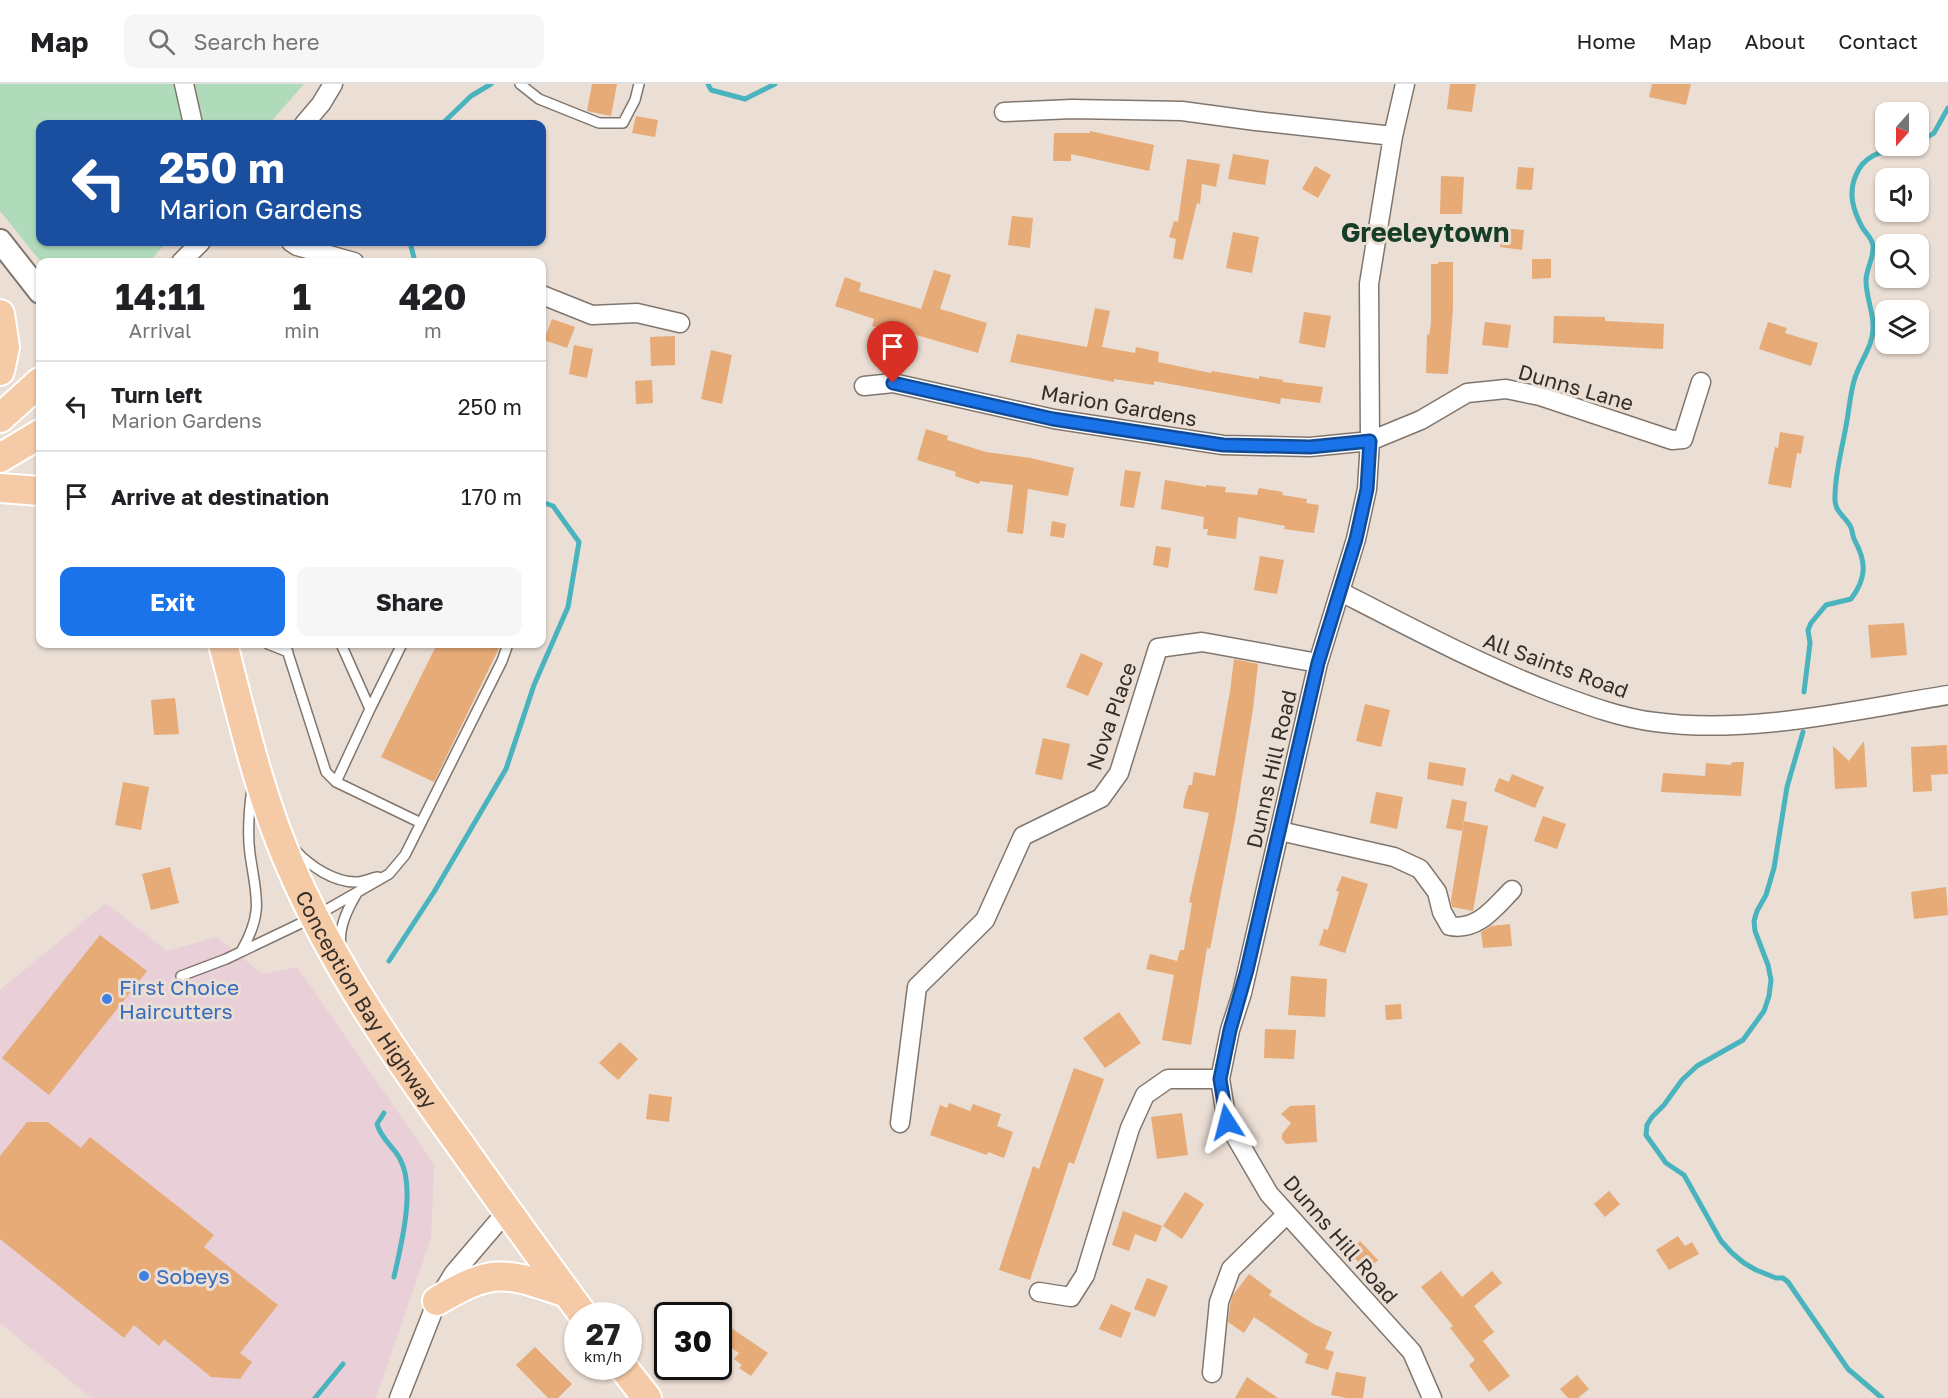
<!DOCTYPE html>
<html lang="en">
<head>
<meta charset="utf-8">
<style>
	:root { --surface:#fff; --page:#f6f6f6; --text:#202124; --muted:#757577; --line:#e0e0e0; --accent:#1a73e8 }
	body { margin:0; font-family:"Golos Text",sans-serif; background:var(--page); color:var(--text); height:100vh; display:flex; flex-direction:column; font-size:22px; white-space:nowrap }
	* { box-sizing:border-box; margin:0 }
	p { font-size:20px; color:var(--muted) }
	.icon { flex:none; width:33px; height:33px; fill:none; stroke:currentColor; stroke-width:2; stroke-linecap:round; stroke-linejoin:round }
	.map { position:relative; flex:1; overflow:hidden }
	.drawer { position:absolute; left:36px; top:174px; width:510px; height:390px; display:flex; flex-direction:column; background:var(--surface); border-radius:12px; box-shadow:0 2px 4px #0004 }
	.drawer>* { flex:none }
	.top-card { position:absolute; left:36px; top:36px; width:510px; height:126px; border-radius:12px; box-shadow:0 2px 4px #0004; background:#1a4fa0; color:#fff; overflow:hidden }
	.needle { width:39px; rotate:201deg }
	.buttons { position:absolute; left:1875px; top:18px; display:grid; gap:12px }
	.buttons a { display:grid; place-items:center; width:54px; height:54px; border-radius:12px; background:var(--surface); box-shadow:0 2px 4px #0004; font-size:30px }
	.speed { position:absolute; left:564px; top:1218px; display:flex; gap:12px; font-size:30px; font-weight:700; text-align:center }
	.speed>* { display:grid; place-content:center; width:78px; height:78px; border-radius:50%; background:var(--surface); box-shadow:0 2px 4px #0004; line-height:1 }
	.speed small { font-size:15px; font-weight:400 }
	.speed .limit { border:3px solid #111; border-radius:9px; background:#fff; color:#111 }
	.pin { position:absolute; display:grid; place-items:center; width:51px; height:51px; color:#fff; margin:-62px -26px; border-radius:50% 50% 50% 0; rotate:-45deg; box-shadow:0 0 6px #0007 }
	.pin .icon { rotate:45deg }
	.me { position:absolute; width:66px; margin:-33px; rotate:351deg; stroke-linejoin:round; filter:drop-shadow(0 0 4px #0008) }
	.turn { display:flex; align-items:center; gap:21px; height:126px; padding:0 24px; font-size:27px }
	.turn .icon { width:78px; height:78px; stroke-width:2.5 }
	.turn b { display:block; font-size:42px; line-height:51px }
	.eta { display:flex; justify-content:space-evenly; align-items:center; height:102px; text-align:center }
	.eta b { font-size:36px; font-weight:700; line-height:42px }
	.action { display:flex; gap:12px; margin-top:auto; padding:12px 24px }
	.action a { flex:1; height:69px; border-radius:12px; background:var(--accent); color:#fff; font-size:24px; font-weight:700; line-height:69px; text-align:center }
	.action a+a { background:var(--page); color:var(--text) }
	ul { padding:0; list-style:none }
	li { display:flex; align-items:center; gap:18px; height:90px; padding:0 24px; border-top:2px solid var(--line) }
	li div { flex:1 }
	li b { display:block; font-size:22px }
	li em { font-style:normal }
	header { display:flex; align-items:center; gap:36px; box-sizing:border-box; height:84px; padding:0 30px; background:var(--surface); border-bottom:2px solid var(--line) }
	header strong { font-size:28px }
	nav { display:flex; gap:33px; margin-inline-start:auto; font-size:21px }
	.search { width:420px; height:54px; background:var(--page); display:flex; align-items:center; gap:15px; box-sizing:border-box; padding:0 21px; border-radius:12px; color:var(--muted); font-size:22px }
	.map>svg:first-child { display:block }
	.commercial { fill:#e8cfd8 }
	.green { fill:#b0dbbb }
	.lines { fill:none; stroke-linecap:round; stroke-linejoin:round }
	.stream { stroke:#49b4bd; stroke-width:5 }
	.building { fill:#e6ab77 }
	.service-casing { stroke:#81766d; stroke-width:12 }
	.minor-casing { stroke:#81766d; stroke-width:21 }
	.tertiary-casing { stroke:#81766d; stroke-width:26 }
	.primary-casing { stroke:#fff; stroke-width:32 }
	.service { stroke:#fff; stroke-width:9 }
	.minor { stroke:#fff; stroke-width:18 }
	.tertiary { stroke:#fff; stroke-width:22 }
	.primary { stroke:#f5caa7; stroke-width:28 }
	.route-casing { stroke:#114b97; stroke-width:15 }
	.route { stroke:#1a73e8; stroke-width:10 }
	.shop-dot { fill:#3f7fe0; stroke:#ebded4; stroke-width:2 }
	.labels { text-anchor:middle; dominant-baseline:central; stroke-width:6; stroke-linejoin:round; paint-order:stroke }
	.street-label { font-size:21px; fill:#332e2a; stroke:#ebded4 }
	.shop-label { font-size:21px; fill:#366cbe; stroke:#ebded4; text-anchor:start }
	.district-label { font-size:27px; font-weight:bold; fill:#153d28; stroke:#ebded4 }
</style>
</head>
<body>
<header>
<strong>Map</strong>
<div class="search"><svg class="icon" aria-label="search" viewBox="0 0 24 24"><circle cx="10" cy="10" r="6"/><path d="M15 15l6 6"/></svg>Search here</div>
<nav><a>Home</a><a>Map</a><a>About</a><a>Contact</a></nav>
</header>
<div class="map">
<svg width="1948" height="1314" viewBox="0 0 1948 1314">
	<rect width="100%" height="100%" fill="#ebded4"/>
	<path class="commercial" d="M106 819 167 867 217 853 262 890 297 883 434 1080 431 1154 376 1314H91L0 1239V906Z"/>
	<path class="green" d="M0 0H304L269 40H40V158H167L149 178H41L0 127Z"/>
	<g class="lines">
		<path class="stream" d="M708 0 711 6 745 15 775 0
			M442 40 471 12 491 0
			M1918 59 1934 49 1948 24
			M410 158 415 178
			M1804 608 1810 559 1808 546 1811 539 1826 521 1851 515C1866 495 1867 479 1855 457 1852 452 1853 445 1849 440 1842 430 1834 426 1835 413 1835 389 1842 365 1846 342 1849 327 1850 311 1854 297 1859 278 1874 262 1873 242 1873 227 1866 212 1866 197 1866 185 1874 174 1873 162 1872 153 1866 150 1862 143 1853 126 1848 109 1856 91 1865 68 1887 67 1908 62
			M1803 648 1787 703 1774 784 1766 811 1757 827 1754 837 1755 847 1768 881 1771 896 1769 912 1764 927 1743 956 1697 982 1682 996 1664 1021 1652 1033 1647 1041 1646 1051 1666 1079 1684 1091 1721 1157 1732 1169 1744 1179 1756 1186 1776 1194H1783L1788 1198 1848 1285 1882 1314
			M389 877 434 808 506 685 534 601 568 523 579 458 553 422 542 418
			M384 1029 377 1040C381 1055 393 1062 400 1075 416 1104 401 1161 394 1193
			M315 1314 343 1280"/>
	</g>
	<path class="building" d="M592 0H617L611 32 587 27Z
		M1450 0H1476L1472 28 1447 25Z
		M1652 0H1691L1686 21 1649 13Z
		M636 32 658 36 655 53 632 49Z
		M1090 47 1154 61 1149 87 1071 70V77H1053L1054 49H1090Z
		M1233 70 1269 76 1265 101 1228 95Z
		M1187 75 1220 80 1216 103 1202 100 1200 120 1197 119 1183 176 1173 174 1176 155 1169 153 1174 137 1178 138Z
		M1315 82 1331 91 1318 114 1302 105Z
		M1518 83 1534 84 1532 106 1516 105Z
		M1441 92 1464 93 1462 130H1440Z
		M1012 132 1033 134 1030 164 1008 161Z
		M1503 144 1524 146 1522 166 1500 163Z
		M1233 148 1259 153 1252 189 1226 184Z
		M1532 175H1551V194L1532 195Z
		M1438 178H1453V224L1448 290 1426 289 1427 250 1429 251 1431 239V180H1438Z
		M934 186 951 191 940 225 987 239 978 269 906 248 905 251 872 242 874 235 835 222 845 193 861 199 859 207 921 225Z
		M1095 224 1110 227 1102 263 1135 269 1136 263 1159 268 1158 278 1211 289 1212 287 1259 295V292L1283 296V298L1323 303 1320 319 1281 314 1280 320 1154 297V301L1114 295V298L1010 278 1017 250 1087 263Z
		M1304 228 1331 232 1325 264 1299 259Z
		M1554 232 1605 233V237L1664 240 1663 265 1553 259Z
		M552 235 575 243 567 264 544 256Z
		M1485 238 1511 241 1508 264 1482 261Z
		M1768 238 1787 244 1785 249 1818 259 1811 282 1759 265Z
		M675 252V281L651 282 650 253Z
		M574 261 593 265 587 294 569 290Z
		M711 266 732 271 722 320 701 315Z
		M652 296 653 319 636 320 635 297Z
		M926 345 948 352 947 356 986 368 1030 374 1074 384 1068 412 1028 405 1023 450 1007 448 1013 401 980 397 979 400 955 392 956 388 917 376Z
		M1780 348 1804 352 1801 370 1797 369 1791 404 1768 400 1775 363 1778 364Z
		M1125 386 1141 388 1134 424 1120 422Z
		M1165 396 1206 403V401L1226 403 1225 408 1257 411 1259 404 1283 408 1282 411 1307 415 1306 419 1319 421 1314 449 1284 445 1285 442 1238 433 1236 455 1207 451 1208 445H1203L1204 433 1161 425Z
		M1052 437 1066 440 1064 454 1050 452Z
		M1156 462 1171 464 1168 484 1153 481Z
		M1260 472 1284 476 1277 510 1254 506Z
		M1904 539 1907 571 1871 574 1868 541Z
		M437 560H501L434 698 381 673Z
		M1081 569 1103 579 1088 612 1066 603Z
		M1234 575 1258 580 1253 625 1235 736 1210 865 1207 864 1191 961 1162 956 1174 891 1146 885 1150 870 1177 877 1180 866H1184L1192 819 1189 818 1209 729 1183 724 1185 713 1189 701H1192L1194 688 1215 692 1230 607Z
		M175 614 179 650 154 651 151 616Z
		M1365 620 1390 626 1381 663 1356 657Z
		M1043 654 1070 660 1062 696 1035 690Z
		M1864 657 1867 703 1835 705 1833 662 1849 677Z
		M1947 661 1948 690 1931 691 1932 707 1913 708 1911 663Z
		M1429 678 1466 684 1463 702 1427 695Z
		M1733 678H1744L1741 712 1661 708 1663 689 1705 692 1706 679 1730 681Z
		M1512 690 1544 703 1535 724 1494 707 1499 694 1509 698Z
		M123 698 149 703 141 746 115 741Z
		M1376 708 1403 713 1397 745 1370 739Z
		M1452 715 1467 718 1462 747 1446 744Z
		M1543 732 1566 740 1557 765 1534 757Z
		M1464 737 1488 742 1473 827 1452 823 1451 816Z
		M170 783 179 819 151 826 142 790Z
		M1342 792 1368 800 1345 869 1319 861 1324 845 1328 846 1339 808 1336 807Z
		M1946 803 1948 831 1914 835 1911 808Z
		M1510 840 1512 862 1483 864 1481 848 1491 842Z
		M100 851 147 887 49 1011 2 974Z
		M1291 892 1327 895 1325 933 1288 931Z
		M1401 920 1402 935 1386 936 1385 921Z
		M1119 928 1141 959 1105 984 1083 954Z
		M1265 945 1296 946 1294 975 1264 974Z
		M620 958 638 975 618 996 599 979Z
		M1074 984 1104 995 1074 1080 1069 1078 1030 1196 999 1186 1033 1082 1039 1085Z
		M649 1010 672 1013 669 1038 646 1035Z
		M949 1019 970 1027 973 1020 1001 1030 997 1042 1013 1048 1004 1074 988 1068 987 1071 930 1051 940 1021 947 1024Z
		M1315 1021 1317 1058 1286 1060 1282 1055V1050L1291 1039 1281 1030 1290 1022Z
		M1182 1029 1188 1071 1157 1075 1151 1033Z
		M27 1038H48L81 1064 90 1053 214 1151 204 1163 278 1221 240 1269 252 1278 240 1295 211 1293 164 1255 159 1262 134 1241 124 1254 0 1155V1072Z
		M1609 1107 1620 1120 1605 1133 1594 1120Z
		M1185 1108 1204 1120 1182 1155 1163 1142Z
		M1123 1127 1162 1142 1156 1158 1135 1150 1129 1167 1112 1161Z
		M1678 1152 1685 1162 1692 1158 1699 1170 1669 1186 1656 1166Z
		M1360 1157 1378 1176 1367 1186 1348 1168Z
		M1441 1187 1462 1213 1492 1187 1502 1199 1474 1222 1494 1248 1483 1257 1510 1292 1489 1308 1469 1281 1475 1276 1450 1244 1453 1242 1421 1203Z
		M1249 1190 1272 1207 1269 1211 1315 1241 1332 1248 1325 1265 1334 1268 1328 1286 1305 1279 1308 1270 1254 1233 1244 1249 1228 1238 1230 1221 1233 1211Z
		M1147 1194 1168 1202 1155 1233 1134 1225Z
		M1111 1220 1131 1229 1121 1254 1099 1245Z
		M718 1235 768 1269 751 1292 739 1284 742 1281 734 1275 739 1269 718 1255Z
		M535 1263 572 1300 558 1314H548L516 1281Z
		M1336 1288 1366 1293 1363 1314H1347L1331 1311Z
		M1577 1291 1589 1305 1578 1314H1568L1560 1305Z
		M1247 1293 1278 1314H1235Z"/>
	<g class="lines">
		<g class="service-casing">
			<path id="service" d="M520 0 539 15 599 39H623L635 16 639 0
				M268 560 288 568
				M285 560 326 688 336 698 421 739
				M370 625 402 560
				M336 698 370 625 341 560
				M294 765C310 782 334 799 358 798 365 797 372 794 378 793
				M341 864C338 844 347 826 357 809
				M242 866C264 827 256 812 250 770 247 748 249 726 252 704
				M181 892 226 875 314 833 389 790 405 771 502 577 508 560"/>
		</g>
		<g class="minor-casing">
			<path id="minor" d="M184 0 193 40
				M1405 0 1393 52 1369 200 1370 357 1367 405 1356 455 1318 579 1242 909 1230 946 1220 995 1227 1038 1269 1110 1412 1268 1432 1314
				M1004 28 1072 25 1182 27 1256 37 1393 52
				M304 40 321 20 333 0
				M291 158 297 162 354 178
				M181 178 201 158
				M542 211 592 231 637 229 680 239
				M864 302 893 299 1054 335 1223 361 1310 363 1370 357 1421 336 1467 309 1506 305 1540 312 1672 356 1683 355 1701 298
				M1341 508C1411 544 1481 581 1554 609 1586 621 1621 634 1655 638 1750 651 1853 626 1948 611
				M1280 747 1394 773 1420 785 1437 808 1442 828 1450 842C1478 847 1494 824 1512 806
				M900 1039 917 903 985 836 1023 752 1101 714 1119 689 1158 564 1202 558 1318 579
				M1039 1208 1071 1213 1085 1191 1130 1044 1145 1011 1168 995H1220
				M1212 1289 1219 1218 1231 1185 1287 1130
				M399 1314 437 1217 454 1189 507 1127"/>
		</g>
		<g class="tertiary-casing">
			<path id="tertiary" d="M0 157 40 208"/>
		</g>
		<g class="primary-casing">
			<g id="primary">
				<path d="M0 230 5 263 0 287"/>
				<path d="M0 334 40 298"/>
				<path d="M0 374 40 350"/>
				<path d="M0 404 40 407"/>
				<path id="s1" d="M223 560C242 633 259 710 290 781 333 881 395 971 459 1059 500 1117 542 1175 584 1232"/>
				<path d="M437 1217C496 1182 505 1189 567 1209"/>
				<path d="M622 1282 647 1314"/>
			</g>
		</g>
		<use href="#service" class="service"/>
		<use href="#minor" class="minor"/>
		<use href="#tertiary" class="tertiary"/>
		<use href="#primary" class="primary"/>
	</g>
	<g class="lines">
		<g class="route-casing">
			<path id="route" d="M893 299 1053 335 1223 361 1310 363 1370 357 1367 405 1356 455 1318 579 1247 886 1230 946 1220 995 1227 1038"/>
		</g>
		<use href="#route" class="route"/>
	</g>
	<g class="shop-dot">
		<circle cx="107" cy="915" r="6"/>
		<circle cx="144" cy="1192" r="6"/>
	</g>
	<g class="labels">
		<g class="street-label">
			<text transform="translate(1576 303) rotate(16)">Dunns Lane</text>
			<text transform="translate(1119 321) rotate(10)">Marion Gardens</text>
			<text transform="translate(1556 581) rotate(20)">All Saints Road</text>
			<text transform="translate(1111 632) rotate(-71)">Nova Place</text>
			<text transform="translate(1271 685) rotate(-77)">Dunns Hill Road</text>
			<text stroke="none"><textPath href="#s1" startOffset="386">Conception Bay Highway</textPath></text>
			<text transform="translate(1341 1155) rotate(49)">Dunns Hill Road</text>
		</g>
		<g class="shop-label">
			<text x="119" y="903">First Choice<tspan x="119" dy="24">Haircutters</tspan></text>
			<text x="156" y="1192">Sobeys</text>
		</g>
		<g class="district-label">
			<text x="1425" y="148">Greeleytown</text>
		</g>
	</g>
</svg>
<div class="buttons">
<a><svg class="needle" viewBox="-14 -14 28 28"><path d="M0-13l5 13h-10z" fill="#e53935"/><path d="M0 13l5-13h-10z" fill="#757577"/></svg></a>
<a><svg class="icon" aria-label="sound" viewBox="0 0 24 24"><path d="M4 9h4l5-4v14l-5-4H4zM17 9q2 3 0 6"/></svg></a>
<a><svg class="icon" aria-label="search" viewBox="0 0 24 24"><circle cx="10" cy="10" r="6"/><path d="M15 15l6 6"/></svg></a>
<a><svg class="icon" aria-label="layers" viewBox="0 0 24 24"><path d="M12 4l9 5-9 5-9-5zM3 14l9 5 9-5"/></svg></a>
</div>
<div class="speed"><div>27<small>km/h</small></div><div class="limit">30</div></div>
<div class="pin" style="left:893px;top:299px;background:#d93025"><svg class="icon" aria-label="arrive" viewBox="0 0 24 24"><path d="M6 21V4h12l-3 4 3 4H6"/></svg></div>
<svg class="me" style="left:1227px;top:1038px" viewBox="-20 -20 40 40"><path d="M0-17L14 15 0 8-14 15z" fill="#1a73e8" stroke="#fff" stroke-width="4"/></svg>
<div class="top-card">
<div class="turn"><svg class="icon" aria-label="left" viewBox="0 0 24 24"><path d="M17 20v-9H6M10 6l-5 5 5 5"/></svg><div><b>250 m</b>Marion Gardens</div></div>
</div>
<section class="drawer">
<div class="eta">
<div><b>14:11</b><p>Arrival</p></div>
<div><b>1</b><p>min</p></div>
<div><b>420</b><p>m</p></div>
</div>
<ul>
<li><svg class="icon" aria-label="left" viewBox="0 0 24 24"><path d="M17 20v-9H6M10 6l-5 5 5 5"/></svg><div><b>Turn left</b><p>Marion Gardens</p></div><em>250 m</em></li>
<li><svg class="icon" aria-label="arrive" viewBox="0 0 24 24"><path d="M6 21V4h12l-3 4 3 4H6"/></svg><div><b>Arrive at destination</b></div><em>170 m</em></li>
</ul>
<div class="action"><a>Exit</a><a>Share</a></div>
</section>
</div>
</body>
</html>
